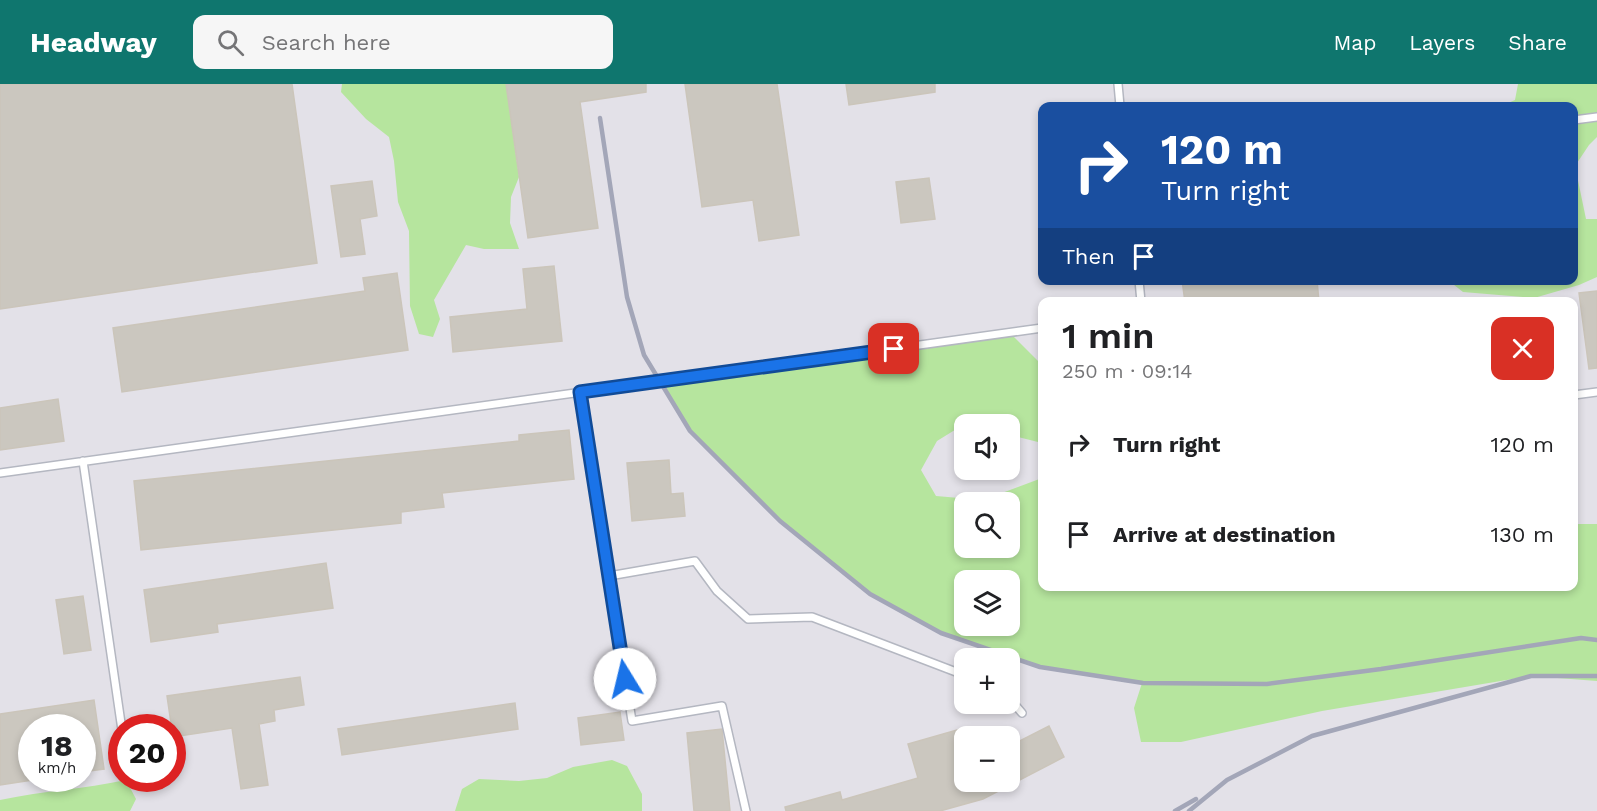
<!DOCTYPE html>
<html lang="en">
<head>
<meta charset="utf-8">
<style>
	:root { --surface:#fff; --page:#f6f6f6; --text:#202124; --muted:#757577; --accent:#0f766e }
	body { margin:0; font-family:"Work Sans",sans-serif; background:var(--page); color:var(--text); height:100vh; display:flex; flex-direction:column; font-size:22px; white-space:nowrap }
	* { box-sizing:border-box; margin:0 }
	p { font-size:20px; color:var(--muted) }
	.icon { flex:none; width:33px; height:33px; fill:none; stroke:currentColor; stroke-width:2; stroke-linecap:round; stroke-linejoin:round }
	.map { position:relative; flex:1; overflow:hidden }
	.panel { position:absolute; left:1038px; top:213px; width:540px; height:294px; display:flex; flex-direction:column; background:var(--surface); border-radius:12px; box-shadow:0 3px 9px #0003 }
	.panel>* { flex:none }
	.banner { position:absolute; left:1038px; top:18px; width:540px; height:183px; border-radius:12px; box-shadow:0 3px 9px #0003; background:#1a4fa0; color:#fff; overflow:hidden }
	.tools { position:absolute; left:954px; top:330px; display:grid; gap:12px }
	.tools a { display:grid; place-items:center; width:66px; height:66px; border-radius:12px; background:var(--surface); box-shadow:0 3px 9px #0003; font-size:30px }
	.speed { position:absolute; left:18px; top:630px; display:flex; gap:12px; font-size:30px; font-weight:700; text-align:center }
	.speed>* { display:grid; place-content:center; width:78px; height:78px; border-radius:50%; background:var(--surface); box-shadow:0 3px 9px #0003; line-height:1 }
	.speed small { font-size:15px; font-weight:400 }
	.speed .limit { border:9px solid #d22; background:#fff; color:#111 }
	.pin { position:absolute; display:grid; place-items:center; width:51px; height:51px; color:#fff; margin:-26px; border-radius:12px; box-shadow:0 3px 9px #0006 }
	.me { position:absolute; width:66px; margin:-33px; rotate:351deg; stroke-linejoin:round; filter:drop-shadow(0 0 4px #0008) }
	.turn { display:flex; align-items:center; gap:21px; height:126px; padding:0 24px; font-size:27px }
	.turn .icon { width:78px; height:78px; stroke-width:2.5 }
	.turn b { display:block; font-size:42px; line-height:51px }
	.then { display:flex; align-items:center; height:57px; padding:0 24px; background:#0003; gap:12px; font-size:22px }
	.round { display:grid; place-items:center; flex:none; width:63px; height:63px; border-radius:12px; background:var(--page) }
	.head { display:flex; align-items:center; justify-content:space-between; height:102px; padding:0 24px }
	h1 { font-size:36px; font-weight:600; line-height:45px }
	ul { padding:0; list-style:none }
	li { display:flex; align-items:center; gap:18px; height:90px; padding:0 24px }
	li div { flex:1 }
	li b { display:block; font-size:22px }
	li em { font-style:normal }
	header { display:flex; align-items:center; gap:36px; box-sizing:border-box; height:84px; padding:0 30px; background:var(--accent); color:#fff }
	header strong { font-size:28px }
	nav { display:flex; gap:33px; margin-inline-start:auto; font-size:21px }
	.search { width:420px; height:54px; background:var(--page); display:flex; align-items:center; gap:15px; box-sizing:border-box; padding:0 21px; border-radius:12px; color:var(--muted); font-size:22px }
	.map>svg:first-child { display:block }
	.industrial { fill:#e3e1e8; fill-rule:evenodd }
	.green { fill:#b6e59e; fill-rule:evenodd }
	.building { fill:#cbc7bf; stroke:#cbc5ba; stroke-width:1.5 }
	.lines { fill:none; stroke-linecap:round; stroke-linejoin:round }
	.service-casing { stroke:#b4b7c1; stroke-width:10 }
	.service { stroke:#fff; stroke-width:7 }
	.rail { stroke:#a3a6b8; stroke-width:4.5 }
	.route-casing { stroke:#114b97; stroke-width:15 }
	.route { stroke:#1a73e8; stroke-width:10 }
</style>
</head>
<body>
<header>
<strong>Headway</strong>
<div class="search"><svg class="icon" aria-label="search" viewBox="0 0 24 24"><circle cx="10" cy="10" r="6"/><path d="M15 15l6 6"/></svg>Search here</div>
<nav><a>Map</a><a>Layers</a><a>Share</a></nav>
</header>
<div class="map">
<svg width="1597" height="727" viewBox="0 0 1597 727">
	<rect width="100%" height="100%" fill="#efe9e1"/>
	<path class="industrial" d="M0 0H1597V727H0ZM1042 22H1574V196H1042ZM1042 218H1574V502H1042ZM964 340H1010V386H964ZM964 418H1010V464H964ZM964 496H1010V542H964ZM964 574H1010V620H964ZM32 644H82V694H32ZM122 644H172V694H122ZM964 652H1010V698H964Z"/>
	<path class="green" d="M342 0H506L519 93 511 113 510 139 519 165H484L466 161 434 216 440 235 433 253 419 250 410 222 409 147 398 118 394 77 389 53 366 35 341 8Z
		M1518 0H1597V53L1589 61 1575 82 1586 135H1597V193L1579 201 1534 214 1463 208 1449 197 1574 196V22H1501L1515 16Z
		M1010 249 1042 281V359L1010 351V340H983L971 336 937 357 921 386 936 412 983 416 1042 394V502H1574V440H1597V597L1531 592 1322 627 1181 658H1141L1134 624 1142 599 1040 583 941 549 870 510 780 437 690 347 660 297ZM964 418H1010V464H964ZM964 496H1010V542H964Z
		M612 676 627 682 642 710V727H455L462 705 479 695 519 697 547 694 573 683Z
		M126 696 136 715 130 727H0V716C42 707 84 705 126 696Z"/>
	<path class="building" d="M0 0H292L317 179 0 225Z
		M506 0H646V8L580 18 598 144 528 154Z
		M685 0H777L799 151 759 157 753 116 702 123Z
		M846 0H935V8L849 21Z
		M929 94 935 135 901 139 896 98Z
		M372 97 377 132 360 135 365 170 341 173 331 102Z
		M554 182 562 257 453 268 450 233 527 225 523 185Z
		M397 189 408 266 122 308 113 244 365 207 363 194Z
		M1182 196H1317L1319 218H1185Z
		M1597 207V284L1589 285 1579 209Z
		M58 315 64 357 0 366V324Z
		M569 346 574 395 442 409 444 423 401 428V439L141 466 134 397 519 357V351Z
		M669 376 671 410 683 409 685 432 632 437 627 379Z
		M326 479 333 524 217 540 218 548 151 558 144 506Z
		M83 512 91 566 64 570 56 516Z
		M300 593 304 621 274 626 275 637 259 640 268 701 241 705 232 644 173 653 167 612Z
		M94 616 104 685 82 688V644H32V696L0 701V630Z
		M515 619 518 645 342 671 338 645Z
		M620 628 624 656 581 661 578 634Z
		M1049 642 1064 673 983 715 940 727H786L785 723 840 708 842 716 918 694 908 660 964 644V698H1010V662Z
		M722 645 730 727H694L687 649Z"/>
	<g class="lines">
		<g class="service-casing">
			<path id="service" d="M1118 0 1120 22
				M1574 36 1597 33
				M1139 196 1141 218
				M580 308 632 637 722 622 746 727
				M1574 311 1597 308
				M83 377 122 646
				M0 389 1042 244
				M609 492 695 477 717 507 748 535 812 533 964 591
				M1010 615 1022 629"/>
		</g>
		<use href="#service" class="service"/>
		<path class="rail" d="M600 34 627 213 644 271 690 347 780 437 870 510 941 549 1040 583 1143 599 1267 600 1381 585 1581 554 1597 556
			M1175 727 1196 715
			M1189 727 1227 696 1312 652 1531 592H1597"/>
	</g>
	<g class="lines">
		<g class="route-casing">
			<path id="route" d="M625 595 580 308 894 265"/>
		</g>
		<use href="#route" class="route"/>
	</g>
</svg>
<div class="tools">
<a><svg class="icon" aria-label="sound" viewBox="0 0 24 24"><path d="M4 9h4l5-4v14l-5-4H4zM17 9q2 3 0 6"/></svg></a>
<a><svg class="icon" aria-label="search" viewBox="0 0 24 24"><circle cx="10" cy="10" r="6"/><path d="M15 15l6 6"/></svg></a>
<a><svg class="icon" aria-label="layers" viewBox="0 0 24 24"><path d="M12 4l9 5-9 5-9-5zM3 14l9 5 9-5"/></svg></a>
<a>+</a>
<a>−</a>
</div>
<div class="speed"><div>18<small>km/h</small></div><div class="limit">20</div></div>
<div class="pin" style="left:894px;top:265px;background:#d93025"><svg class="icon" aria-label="arrive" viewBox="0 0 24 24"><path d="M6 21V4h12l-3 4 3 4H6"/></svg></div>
<svg class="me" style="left:625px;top:595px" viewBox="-20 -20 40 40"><circle r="19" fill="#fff"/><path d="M0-13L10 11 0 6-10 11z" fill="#1a73e8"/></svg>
<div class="banner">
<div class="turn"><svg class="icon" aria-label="right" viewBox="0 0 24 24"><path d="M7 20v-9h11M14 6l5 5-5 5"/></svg><div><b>120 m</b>Turn right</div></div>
<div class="then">Then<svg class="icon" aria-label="arrive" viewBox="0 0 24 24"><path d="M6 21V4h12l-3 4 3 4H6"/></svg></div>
</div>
<section class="panel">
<div class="head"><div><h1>1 min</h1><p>250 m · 09:14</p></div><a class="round" style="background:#d93025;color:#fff"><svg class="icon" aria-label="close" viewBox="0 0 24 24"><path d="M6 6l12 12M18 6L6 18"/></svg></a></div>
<ul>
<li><svg class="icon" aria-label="right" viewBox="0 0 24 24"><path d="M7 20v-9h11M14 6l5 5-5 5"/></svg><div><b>Turn right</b></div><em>120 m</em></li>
<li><svg class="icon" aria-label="arrive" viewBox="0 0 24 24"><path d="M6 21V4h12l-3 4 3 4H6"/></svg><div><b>Arrive at destination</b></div><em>130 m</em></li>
</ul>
</section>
</div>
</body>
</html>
